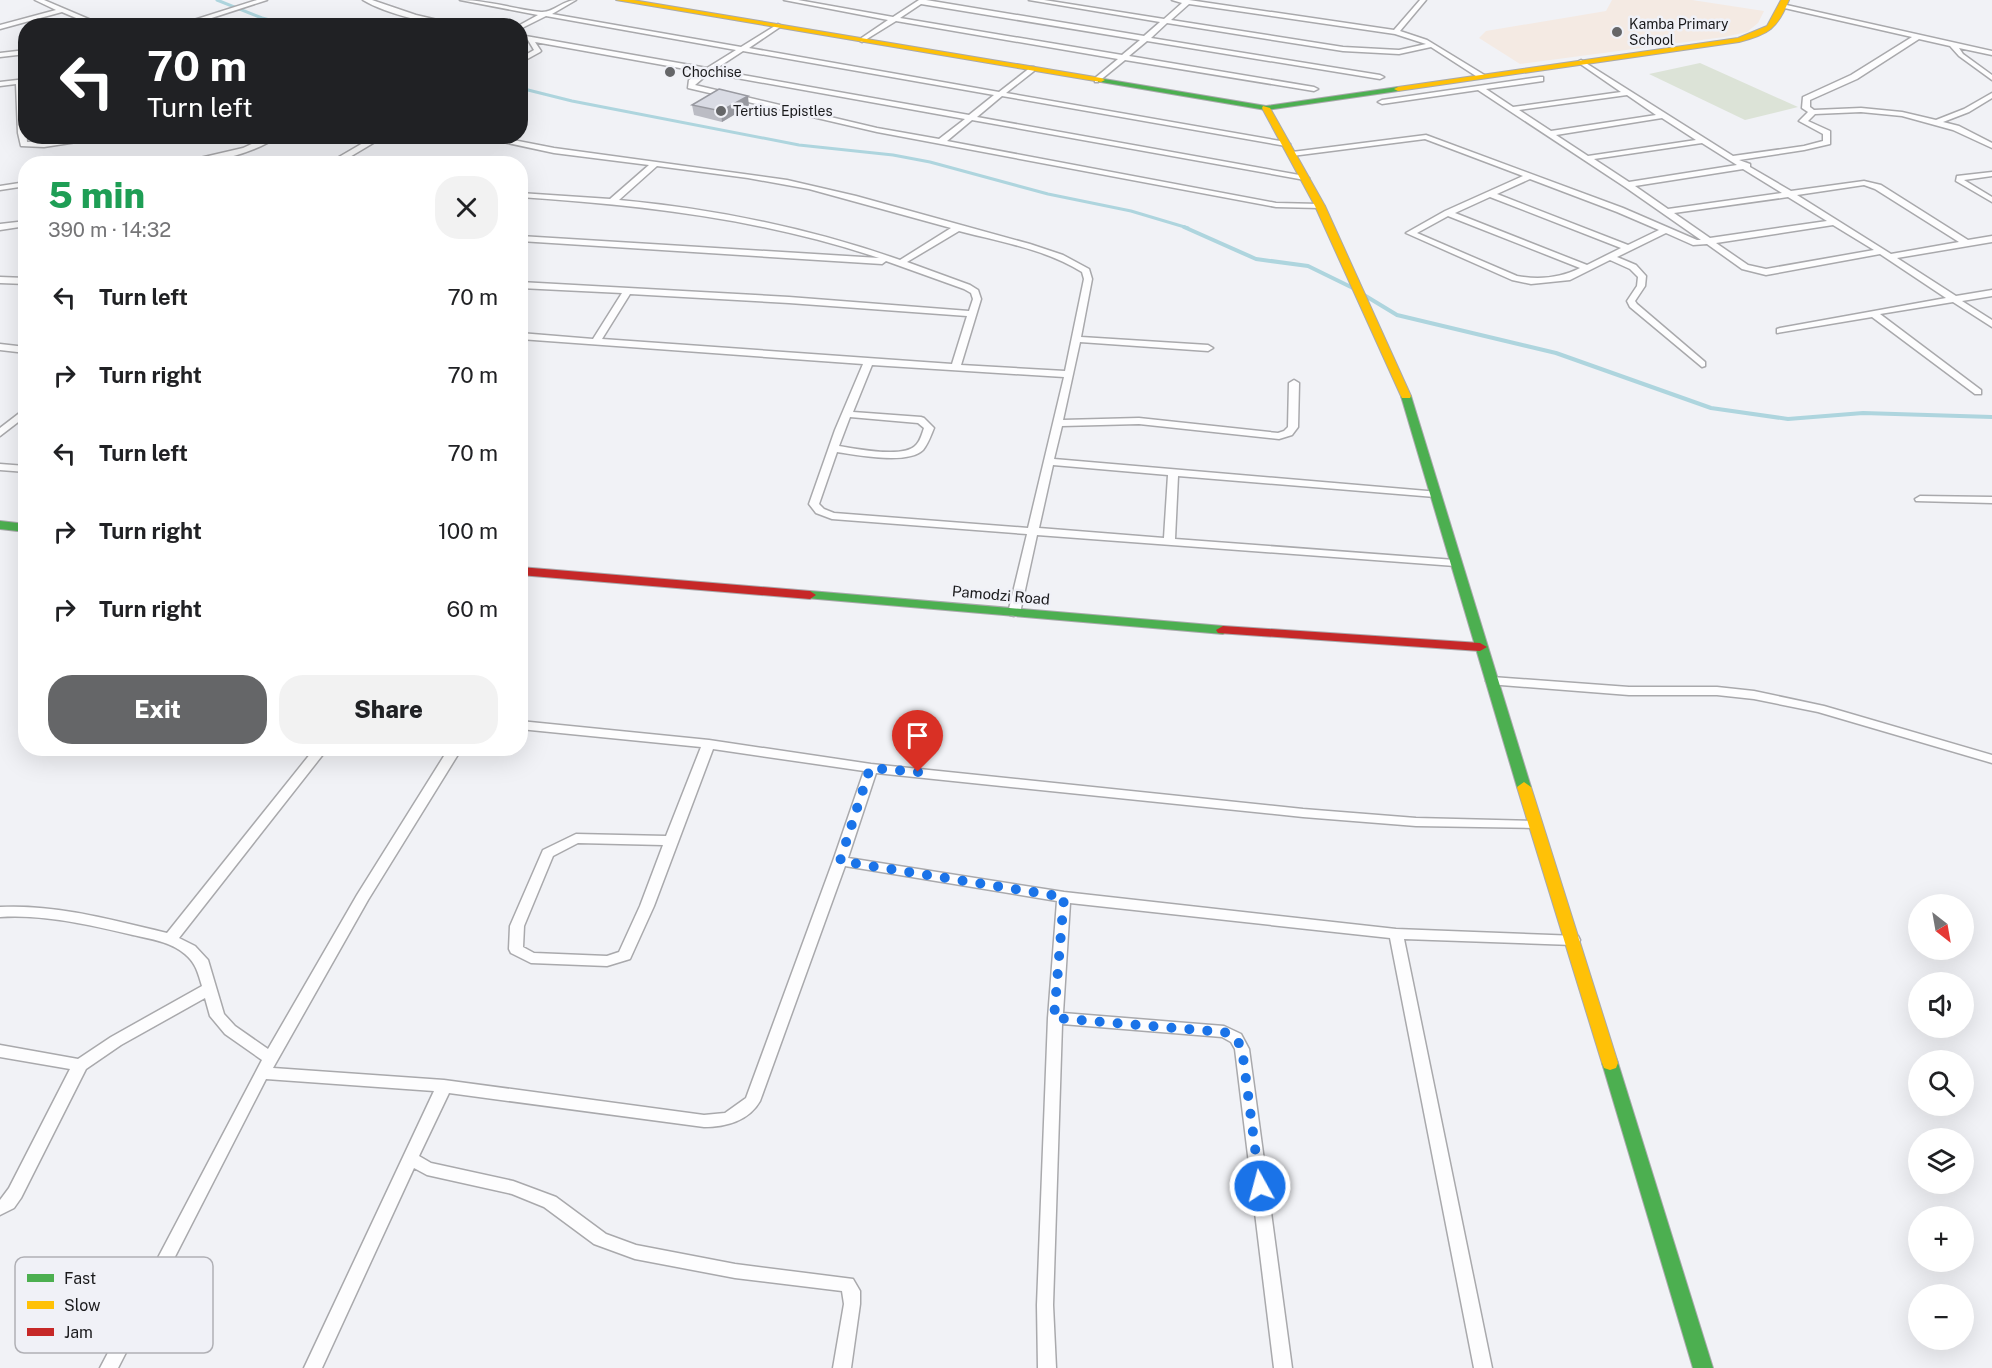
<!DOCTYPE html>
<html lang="en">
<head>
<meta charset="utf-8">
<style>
	:root { --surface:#fff; --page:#f2f2f2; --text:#202124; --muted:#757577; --accent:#656668 }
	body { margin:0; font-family:"Public Sans",sans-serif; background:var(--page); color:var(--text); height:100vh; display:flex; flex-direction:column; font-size:22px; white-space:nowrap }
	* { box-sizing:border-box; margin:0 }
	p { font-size:20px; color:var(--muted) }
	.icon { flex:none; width:33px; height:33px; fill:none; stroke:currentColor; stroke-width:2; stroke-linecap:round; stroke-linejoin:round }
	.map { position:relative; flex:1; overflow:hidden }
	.panel { position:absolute; left:18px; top:156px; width:510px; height:600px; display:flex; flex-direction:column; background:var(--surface); border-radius:24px; box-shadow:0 6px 24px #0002 }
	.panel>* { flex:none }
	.banner { position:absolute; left:18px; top:18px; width:510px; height:126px; border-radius:24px; box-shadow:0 6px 24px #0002; background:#202124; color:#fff; overflow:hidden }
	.needle { width:39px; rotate:149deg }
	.buttons { position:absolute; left:1908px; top:894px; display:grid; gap:12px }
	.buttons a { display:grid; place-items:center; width:66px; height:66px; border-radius:50%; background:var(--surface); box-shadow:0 6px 24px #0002; font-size:30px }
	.pin { position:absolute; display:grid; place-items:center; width:51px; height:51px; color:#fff; margin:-62px -26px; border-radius:50% 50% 50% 0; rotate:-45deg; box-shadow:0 0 6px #0007 }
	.pin .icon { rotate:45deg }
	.me { position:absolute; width:66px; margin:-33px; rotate:353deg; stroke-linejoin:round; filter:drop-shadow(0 0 4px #0008) }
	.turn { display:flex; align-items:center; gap:21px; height:126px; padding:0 30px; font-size:27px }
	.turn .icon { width:78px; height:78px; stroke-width:2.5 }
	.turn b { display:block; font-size:42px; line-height:51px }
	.round { display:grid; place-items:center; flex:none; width:63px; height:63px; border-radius:24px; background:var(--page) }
	.headline { display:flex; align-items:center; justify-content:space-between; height:102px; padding:0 30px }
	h1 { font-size:36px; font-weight:800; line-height:45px; color:#1e9e55 }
	.action { display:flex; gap:12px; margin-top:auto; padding:12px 30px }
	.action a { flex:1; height:69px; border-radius:24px; background:var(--accent); color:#fff; font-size:24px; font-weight:800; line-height:69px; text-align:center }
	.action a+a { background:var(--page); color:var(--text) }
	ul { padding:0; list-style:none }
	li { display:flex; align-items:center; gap:18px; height:78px; padding:0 30px }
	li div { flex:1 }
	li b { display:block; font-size:22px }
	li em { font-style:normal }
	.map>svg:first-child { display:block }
	.education { fill:#f4eae3 }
	.green { fill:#dce3d7 }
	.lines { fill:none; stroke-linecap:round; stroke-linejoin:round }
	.stream-far1 { stroke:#aed5de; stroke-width:3 }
	.stream { stroke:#aed5de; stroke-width:4 }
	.street-casing { stroke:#a9a9ac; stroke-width:3 }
	.fast-casing { stroke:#a9a9ac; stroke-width:2 }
	.slow-casing { stroke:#a9a9ac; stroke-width:2 }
	.jam-casing { stroke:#a9a9ac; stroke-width:2 }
	.street { fill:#fdfdfe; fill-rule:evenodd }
	.fast { fill:#4caf50; fill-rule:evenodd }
	.slow { fill:#ffc107; fill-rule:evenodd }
	.jam { fill:#c62828; fill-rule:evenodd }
	.wall { fill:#bbbcc4 }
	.shaded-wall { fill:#9899a0 }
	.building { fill:#d9dbe4; stroke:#9899a0; stroke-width:1.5 }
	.route { stroke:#1a73e8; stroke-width:10; stroke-dasharray:0 18 }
	.poi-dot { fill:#656668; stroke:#f0f1f7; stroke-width:2 }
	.labels { text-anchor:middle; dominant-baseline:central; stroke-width:5; stroke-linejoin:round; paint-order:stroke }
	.far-poi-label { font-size:14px; fill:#1a1a1c; stroke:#f0f1f7; text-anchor:start }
	.street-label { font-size:15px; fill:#1a1a1c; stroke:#f0f1f7 }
	.key { fill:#f0f1f7; stroke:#b0b0b5; stroke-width:1.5 }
	.key-label { font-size:16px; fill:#1a1a1c }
</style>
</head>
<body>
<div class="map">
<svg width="1992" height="1368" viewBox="0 0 1992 1368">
	<rect width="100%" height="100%" fill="#f1f2f6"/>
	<path class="education" d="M1612 0H1692L1764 11 1758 23 1747 32 1724 37 1520 64 1479 38 1486 31 1606 11Z"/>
	<path class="green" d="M1700 63 1798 107 1745 120 1649 74Z"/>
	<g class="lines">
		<path class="stream-far1" d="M217 0 262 18 292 26
			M520 88 572 101 799 145 893 155 930 162 1048 194 1131 211 1188 228"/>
		<path class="stream" d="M1184 227 1256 259 1308 266 1355 289
			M1364 295 1397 315 1556 353 1711 408 1788 419 1863 413 1992 417"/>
		<g class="street-casing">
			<path id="street" d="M35 0H44L105 26H95L62 12 0 29V25L56 10Z
				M257 0H267L187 26H175Z
				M363 0H372L416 15 463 26C436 26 386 14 363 0Z
				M460 0C487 0 513 9 541 12 553 13 563 0 576 0L552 14 741 47 778 24 780 25V27L749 48 999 92 1031 67H1034V71L1006 93 1286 142 1290 144 1286 146 1002 96 977 117 1305 176 1309 178 1305 180 972 120 947 141 1276 203 1320 204 1324 206 1320 208 1276 207 877 132 688 88 689 80 702 72 535 42 541 51 540 52 520 63V58L534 50 528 40 520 39V35L707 68 736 50 546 16 520 29V26H518L538 15ZM743 51 994 95 969 115 714 70ZM709 73 965 119 939 139 877 128 695 85Z
				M784 0H798L893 17 919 0H926L1144 36 1160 22 1029 0H1044L1164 19 1182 3 1172 0H1189L1394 30 1420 0H1426L1400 31 1427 40 1486 76 1479 78 1431 47 1399 54 1343 51 1167 23 1151 38 1380 75 1384 77 1380 79 1147 41 1129 56 1314 87 1318 89 1314 91 1125 60 1098 82H1095V78L1118 59 896 21 862 42 860 41V39L888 20ZM921 4 1140 40 1122 55 900 18ZM1189 4 1395 34 1426 44 1399 50 1343 47 1171 20Z
				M1782 4 1992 51V55L1959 48 1963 54 1992 75V80L1959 56 1950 46 1919 39 1857 79 1810 100V107L1814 110 1861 108 1902 112 1936 120 1964 109 1992 93V98L1969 112 1943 122 1959 126 1992 143V148L1953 130 1902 116 1861 112 1815 114 1808 121 1830 131V144L1804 150 1739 160 1750 164V167L1791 191 1864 181 1881 185 1968 240 1992 236V242L1897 258 1956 296 1992 290V296L1962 301 1992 320V327L1953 302 1880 314 1981 390V394H1975L1872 317 1777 333V329L1780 328 1946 298 1880 254 1766 275 1742 269 1707 244 1693 245 1666 233 1617 257 1636 265 1646 276 1645 286 1635 301 1637 304 1705 362V366L1702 367 1630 307 1627 301 1637 286 1638 277 1630 269 1610 260 1570 280 1531 284 1512 280 1406 233 1445 211 1523 176 1425 139 1292 156 1288 154 1292 152 1426 135 1623 208 1697 240H1701L1625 187 1478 90 1382 104 1378 102 1382 100 1540 77H1543V81L1486 89 1513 107 1621 92 1579 63V61L1581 60 1733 156 1804 146 1823 141V134L1799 121 1808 112 1802 108 1803 97 1851 75 1912 37 1780 7 1779 6ZM1627 95 1656 115 1551 131 1519 110ZM1662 118 1696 140 1588 156 1556 135ZM1702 143 1737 165 1629 182 1594 159ZM1743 169 1782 193 1668 209 1635 186ZM1530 179 1617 212 1659 230 1628 245 1497 194ZM1864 185 1875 189 1959 242 1891 254 1797 195ZM1490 197 1621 248 1587 265 1455 213ZM1788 197 1827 221 1710 238 1674 213ZM1448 216 1580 268C1560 278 1539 280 1517 276L1417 233ZM1833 225 1874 250 1766 269 1748 265 1716 243Z
				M26 50V54L0 57V53Z
				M26 79V83L23 84 27 142C57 143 86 136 116 136L44 147 21 146 18 133 16 84 0 86V82Z
				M269 136H279C251 155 209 164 174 164L243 148Z
				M375 136H385L338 164H327Z
				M475 136H492L554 148 787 180 856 196 1030 244 1063 255 1089 269 1092 279 1081 337 1208 345 1213 348 1208 351 1080 342 1063 420 1139 418 1278 433 1284 431 1288 427 1289 383 1294 380 1299 383 1298 427 1292 435 1279 439 1139 424 1062 426 1054 459 1439 492 1440 494 1439 496 1435 497 1178 476 1175 539 1455 560 1461 563 1455 566 1037 535 1020 613 1014 616 1010 615 1008 613 1027 534 832 519 816 513 809 504 835 430 863 364 520 339V333L593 339 622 293 520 288V282L789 297 969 311 973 299 971 293 964 289 886 261 882 264 520 241V236L879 258C763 219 642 205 520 197V193L610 199 649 165 554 153ZM657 166 748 178 809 189 951 228 900 260C809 228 715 209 619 200ZM959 231C1001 242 1045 249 1082 272L1084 279 1065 371 961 365 981 299 978 290 970 285 907 262ZM630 294 789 303 967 316 952 364 602 339ZM872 365 1064 377 1028 528 834 513 824 509 819 504 837 452C857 455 908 465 923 450 928 444 931 435 934 428L924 418 921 417 853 412ZM850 417 918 423 924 428C922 434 920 442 915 446 903 458 856 449 839 446ZM1053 465 1168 475 1164 538 1039 528Z
				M1992 172V176L1964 180 1992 197V202L1956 181 1957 176Z
				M26 182V186L0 190V186Z
				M26 221V226L0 230V224Z
				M0 277 26 278V284L0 283Z
				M0 344 26 347V353L0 350Z
				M26 408V416L0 436V428Z
				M0 464 26 466V472L0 470Z
				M1920 496 1992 497V503L1916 501 1915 499Z
				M1492 677 1629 687H1717L1754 691 1824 706 1992 755V763L1818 712 1754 699 1717 695H1629L1488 684 1486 681 1488 678Z
				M520 721 709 740 871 764 1303 809 1416 818 1539 821 1541 824 1539 827 1534 828 1416 826 1303 817 876 773 848 858 1064 892 1396 929 1578 936 1580 940 1578 944 1573 945 1404 939 1492 1368H1474L1390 938 1070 903 1063 1013 1224 1026 1241 1034 1249 1049 1292 1368H1274L1235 1049 1231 1042 1222 1037 1062 1024 1053 1305 1056 1368H1038L1037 1305 1048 1018 1057 901 845 866 760 1101C749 1121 725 1127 704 1127L449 1093 419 1156 431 1163 513 1181 556 1197 606 1234 636 1245 735 1264 853 1279 860 1291V1304L851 1368H833L844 1304 842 1291 735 1278 635 1259 594 1244 544 1207 512 1194 427 1175 414 1168 322 1368H304L434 1091 266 1079 118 1368H100L262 1060 225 1034 210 1016 205 998 121 1045 86 1069 21 1198 14 1208 0 1215V1200L9 1188 70 1069 0 1057V1045L78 1059 111 1037 202 986C198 973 196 963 185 954 171 942 151 939 133 935 90 925 44 914 0 917V907C56 904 113 920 167 933L315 748H328L179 938 195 946 208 960 224 1014 235 1026 268 1049 357 895 449 748H462L368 900 273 1068 444 1080 704 1115 725 1113 746 1098 833 861 864 771 713 749 654 906 630 959 607 966 531 963 511 953 509 949 510 926 543 850 576 834 666 836 701 747 520 729ZM578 843 663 845 640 906 619 952 607 956 534 953 523 947 524 926 553 856Z"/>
		</g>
		<g class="fast-casing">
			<path id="fast" d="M1098 78 1266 106 1398 87 1402 89 1398 91 1266 110 1101 82H1098Z
				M1406 393 1411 396 1531 787 1529 790H1519L1517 787 1401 396Z
				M0 521 26 524V532L0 529Z
				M810 591 1223 626 1230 630 1223 634 806 598 804 595Z
				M1610 1056 1616 1058 1618 1063 1713 1368H1693L1602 1063 1604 1058Z"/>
		</g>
		<g class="slow-casing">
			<path id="slow" d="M616 0H633L1101 78 1105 80 1101 82Z
				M1781 0H1789C1777 29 1769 34 1739 42L1398 91 1394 89 1398 87 1738 38 1767 26Z
				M1263 106 1270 108 1325 206 1411 396 1410 398H1402L1401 396 1315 206 1262 108Z
				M1524 782 1531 787 1618 1063 1616 1068 1610 1070 1604 1068 1602 1063 1517 787Z"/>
		</g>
		<g class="jam-casing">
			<path id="jam" d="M520 567 810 591 816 595 810 599 520 575Z
				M1223 626 1480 643 1487 647 1480 651 1218 633 1216 630Z"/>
		</g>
		<use href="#street" class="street"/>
		<use href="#fast" class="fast"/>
		<use href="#slow" class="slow"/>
		<use href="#jam" class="jam"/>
	</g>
	<path class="wall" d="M692 105 749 106 722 122 694 115Z"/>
	<path class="shaded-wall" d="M748 96 749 106 722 122 721 111Z"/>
	<path class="building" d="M719 89 748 96 721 111 692 105Z"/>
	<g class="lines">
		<path class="route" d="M918 772 870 768 840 861 1064 897 1054 1018 1224 1032 1236 1038 1242 1049 1260 1186"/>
	</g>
	<g class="poi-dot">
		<circle cx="1617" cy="32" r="6"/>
		<circle cx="670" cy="72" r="6"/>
		<circle cx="721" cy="111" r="6"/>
	</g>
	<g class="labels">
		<g class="far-poi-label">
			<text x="1629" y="24">Kamba Primary<tspan x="1629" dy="16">School</tspan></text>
			<text x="682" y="72">Chochise</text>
			<text x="733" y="111">Tertius Epistles</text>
		</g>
		<g class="street-label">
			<text transform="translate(1001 595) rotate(5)">Pamodzi Road</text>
		</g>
	</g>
	<rect x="15" y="1257" width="198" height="96" rx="9" class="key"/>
	<rect x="27" y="1274" width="27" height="8" fill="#4caf50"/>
	<rect x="27" y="1301" width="27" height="8" fill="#ffc107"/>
	<rect x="27" y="1328" width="27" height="8" fill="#c62828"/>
	<g class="key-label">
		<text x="64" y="1284">Fast</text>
		<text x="64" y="1311">Slow</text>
		<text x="64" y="1338">Jam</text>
	</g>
</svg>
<div class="buttons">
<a><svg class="needle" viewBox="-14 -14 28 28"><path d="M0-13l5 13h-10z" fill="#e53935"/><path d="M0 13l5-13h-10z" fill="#757577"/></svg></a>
<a><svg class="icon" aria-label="sound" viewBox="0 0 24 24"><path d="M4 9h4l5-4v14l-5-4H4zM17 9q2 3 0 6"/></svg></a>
<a><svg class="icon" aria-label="search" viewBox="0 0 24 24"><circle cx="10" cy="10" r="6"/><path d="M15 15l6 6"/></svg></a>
<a><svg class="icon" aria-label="layers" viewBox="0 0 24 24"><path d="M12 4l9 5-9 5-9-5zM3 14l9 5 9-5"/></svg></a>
<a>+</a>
<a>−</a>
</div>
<div class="pin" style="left:918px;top:772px;background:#d93025"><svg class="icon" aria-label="arrive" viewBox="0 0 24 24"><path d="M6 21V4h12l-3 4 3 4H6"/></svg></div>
<svg class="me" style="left:1260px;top:1186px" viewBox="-20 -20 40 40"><circle r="17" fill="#1a73e8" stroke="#fff" stroke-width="3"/><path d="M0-11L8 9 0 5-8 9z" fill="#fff"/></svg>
<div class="banner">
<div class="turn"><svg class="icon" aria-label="left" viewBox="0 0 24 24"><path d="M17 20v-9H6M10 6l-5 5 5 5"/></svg><div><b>70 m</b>Turn left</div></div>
</div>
<section class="panel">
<div class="headline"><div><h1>5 min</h1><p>390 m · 14:32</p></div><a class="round"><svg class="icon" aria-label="close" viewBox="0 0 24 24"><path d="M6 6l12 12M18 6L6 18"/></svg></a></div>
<ul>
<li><svg class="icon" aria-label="left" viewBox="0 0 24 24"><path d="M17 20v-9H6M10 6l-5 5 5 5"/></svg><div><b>Turn left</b></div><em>70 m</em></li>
<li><svg class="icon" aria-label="right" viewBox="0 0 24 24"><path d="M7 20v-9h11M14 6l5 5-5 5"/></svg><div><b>Turn right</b></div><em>70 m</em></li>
<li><svg class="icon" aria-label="left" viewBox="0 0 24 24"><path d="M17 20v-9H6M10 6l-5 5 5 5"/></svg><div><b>Turn left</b></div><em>70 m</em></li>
<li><svg class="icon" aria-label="right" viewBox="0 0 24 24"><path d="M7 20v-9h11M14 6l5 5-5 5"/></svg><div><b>Turn right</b></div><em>100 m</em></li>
<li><svg class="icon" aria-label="right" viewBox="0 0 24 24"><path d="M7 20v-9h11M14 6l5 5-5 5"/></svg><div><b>Turn right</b></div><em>60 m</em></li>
</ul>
<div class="action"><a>Exit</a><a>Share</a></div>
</section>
</div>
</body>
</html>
